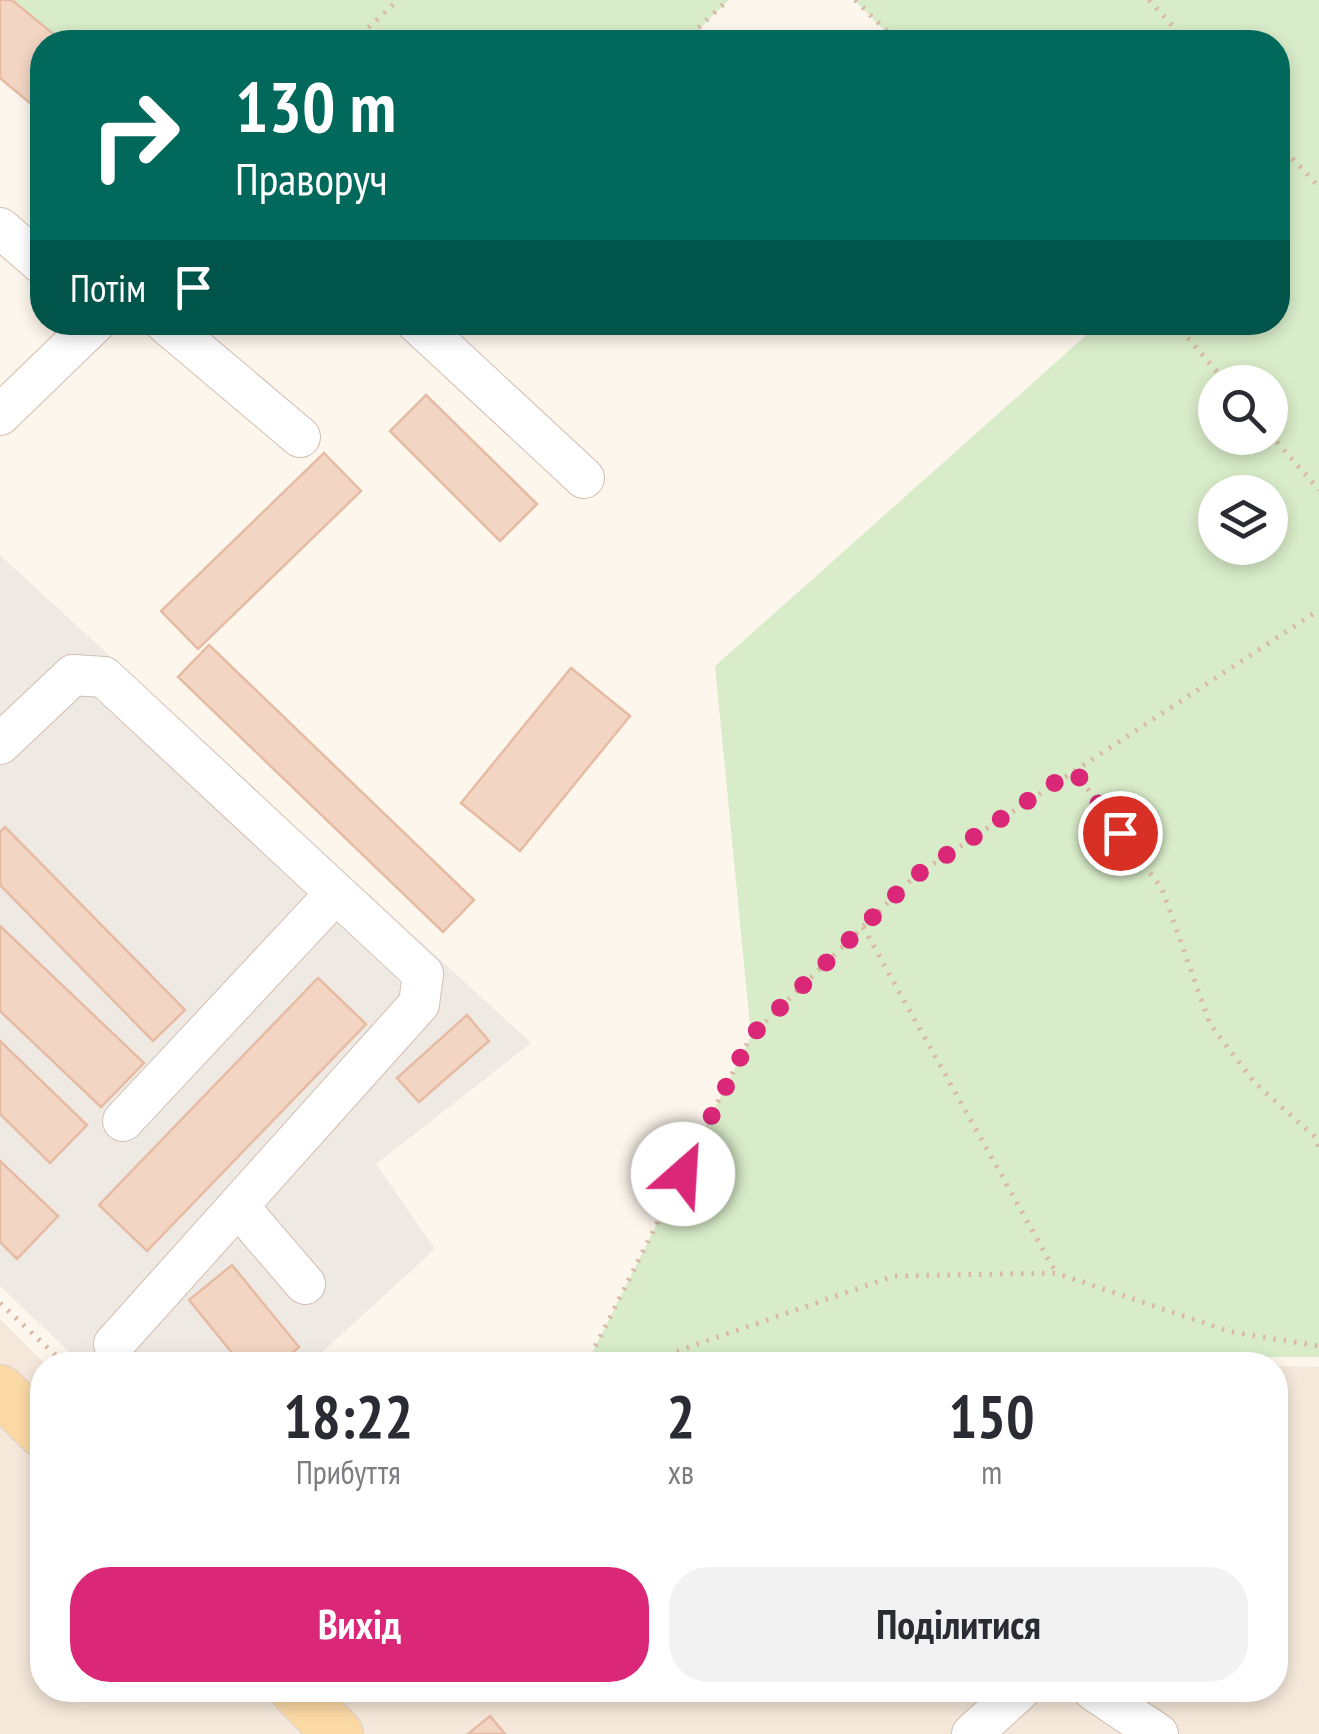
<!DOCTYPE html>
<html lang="uk">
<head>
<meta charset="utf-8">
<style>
	:root { --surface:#fff; --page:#f2f2f3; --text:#2b2b33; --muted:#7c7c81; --accent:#db2777 }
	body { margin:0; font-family:"PT Sans Narrow",sans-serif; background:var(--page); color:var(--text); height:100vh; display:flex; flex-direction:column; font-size:38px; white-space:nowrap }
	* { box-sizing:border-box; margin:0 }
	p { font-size:32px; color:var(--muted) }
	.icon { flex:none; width:55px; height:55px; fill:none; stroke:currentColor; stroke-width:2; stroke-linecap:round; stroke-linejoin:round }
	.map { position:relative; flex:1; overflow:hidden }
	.side { position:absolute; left:30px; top:1352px; width:1258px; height:350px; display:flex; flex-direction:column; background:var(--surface); border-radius:40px; box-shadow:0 5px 15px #0003 }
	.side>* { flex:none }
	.top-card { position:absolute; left:30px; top:30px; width:1260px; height:305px; border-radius:40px; box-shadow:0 5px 15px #0003; background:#00695c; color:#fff; overflow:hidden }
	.fabs { position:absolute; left:1198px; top:365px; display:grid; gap:20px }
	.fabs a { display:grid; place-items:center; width:90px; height:90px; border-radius:50%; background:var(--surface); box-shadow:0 5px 15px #0003; font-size:50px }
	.pin { position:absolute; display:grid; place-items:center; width:85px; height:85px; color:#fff; margin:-42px; border:5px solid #fff; border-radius:50%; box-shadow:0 2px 10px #0007 }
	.me { position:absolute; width:110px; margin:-55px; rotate:26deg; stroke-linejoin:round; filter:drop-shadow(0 0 8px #0008) }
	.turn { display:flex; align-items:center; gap:35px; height:210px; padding:0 40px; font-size:45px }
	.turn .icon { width:130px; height:130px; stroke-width:2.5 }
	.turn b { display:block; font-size:70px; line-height:85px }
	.then { display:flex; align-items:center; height:95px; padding:0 40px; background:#0003; gap:20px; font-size:38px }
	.eta { display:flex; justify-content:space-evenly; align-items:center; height:170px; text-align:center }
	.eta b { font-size:60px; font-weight:600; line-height:70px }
	.primary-button { display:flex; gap:20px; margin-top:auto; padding:20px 40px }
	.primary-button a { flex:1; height:115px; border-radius:40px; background:var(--accent); color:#fff; font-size:40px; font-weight:600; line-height:115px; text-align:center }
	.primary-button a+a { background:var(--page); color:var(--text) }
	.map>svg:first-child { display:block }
	.residential { fill:#f5e8da }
	.industrial { fill:#efe9e4 }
	.green { fill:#d8ecc9; fill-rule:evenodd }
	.building { fill:#f3d5c3; stroke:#e6bba3; stroke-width:2.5 }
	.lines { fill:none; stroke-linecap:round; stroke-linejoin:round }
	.minor-casing { stroke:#d1beb0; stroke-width:42 }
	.major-casing { stroke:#dad1cd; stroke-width:52 }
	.path { stroke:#d9b8a5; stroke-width:5; stroke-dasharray:2.5 8; stroke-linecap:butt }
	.minor { stroke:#fff; stroke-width:40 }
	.major { stroke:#fbd9a5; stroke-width:50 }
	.route { stroke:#db2777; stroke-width:18; stroke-dasharray:0 32.4 }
</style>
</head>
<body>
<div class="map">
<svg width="1319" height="1734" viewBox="0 0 1319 1734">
	<rect width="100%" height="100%" fill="#fdf6ec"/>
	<path class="residential" d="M0 1319 46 1365H42V1690H1275V1366L1319 1367V1734H0Z
		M900 1355 1245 1365H884Z"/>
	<path class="industrial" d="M0 555 531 1043 376 1164 435 1249 308 1365H83L0 1286Z"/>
	<path class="green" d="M0 0H729L686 42H47L0 4Z
		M854 0H1319V1357L915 1356 886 1365H586L751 1036 715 666 1100 323 1278 322V42H896ZM1215 382H1270V438H1215ZM1215 492H1270V548H1215Z"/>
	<path class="building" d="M0 0H12L63 42H42V113L0 78Z
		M426 395 537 504 500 541 390 431Z
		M324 453 361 491 198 649 161 611Z
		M209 645 474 900 443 932 178 677Z
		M571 668 630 716 520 851 461 803Z
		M5 827 185 1010 153 1041 0 885V832Z
		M0 926 144 1063 101 1107 0 1011Z
		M318 978 366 1024 147 1251 99 1205Z
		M467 1015 489 1041 419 1102 397 1078Z
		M0 1041 87 1125 50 1163 0 1114Z
		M0 1161 58 1216 17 1259 0 1242Z
		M232 1265 299 1347 278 1365H242L189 1300Z
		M490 1716 505 1734H468Z"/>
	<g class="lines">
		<g class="minor-casing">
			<path id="minor" d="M0 228 42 264
				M164 322 300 437
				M416 322 584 478
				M0 415 96 322
				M0 744 73 675 104 677 423 974 419 1004 114 1344
				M123 1121 336 893
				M238 1206 305 1284
				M1093 1690 1158 1734
				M972 1734 1020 1690"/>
		</g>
		<g class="major-casing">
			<path id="major" d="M0 1390 42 1432
				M295 1690 338 1734"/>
		</g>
		<path class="path" d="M855 0 898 42
			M1149 0 1187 42
			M353 42 398 0
			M683 42 728 0
			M1278 143 1319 187
			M1174 322 1226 382
			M1270 434 1319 490
			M1075 772 1162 889 1210 1024 1254 1082 1315 1137 1319 1149
			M863 927 1056 1273
			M0 1303 66 1365
			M586 1365 751 1036 915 876 1319 610
			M637 1365 894 1276 1056 1273 1231 1332 1319 1346"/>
		<use href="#minor" class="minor"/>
		<use href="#major" class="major"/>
	</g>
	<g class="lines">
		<path class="route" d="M683 1174 751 1036 915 876 1074 770 1120 833"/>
	</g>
</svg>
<div class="fabs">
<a><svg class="icon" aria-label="search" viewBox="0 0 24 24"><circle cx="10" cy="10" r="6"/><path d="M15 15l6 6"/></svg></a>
<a><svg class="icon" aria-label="layers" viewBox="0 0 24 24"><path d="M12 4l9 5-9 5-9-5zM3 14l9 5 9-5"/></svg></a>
</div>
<div class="pin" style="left:1120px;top:833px;background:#d93025"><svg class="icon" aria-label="arrive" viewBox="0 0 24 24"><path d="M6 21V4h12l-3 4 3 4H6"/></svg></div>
<svg class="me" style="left:683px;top:1174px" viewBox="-20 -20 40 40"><circle r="19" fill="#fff"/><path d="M0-13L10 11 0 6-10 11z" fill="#db2777"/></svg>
<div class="top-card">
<div class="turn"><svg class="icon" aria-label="right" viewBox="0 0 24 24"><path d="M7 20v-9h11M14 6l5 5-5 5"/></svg><div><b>130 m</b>Праворуч</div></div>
<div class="then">Потім<svg class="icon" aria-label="arrive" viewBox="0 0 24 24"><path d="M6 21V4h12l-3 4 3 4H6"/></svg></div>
</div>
<section class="side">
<div class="eta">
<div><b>18:22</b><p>Прибуття</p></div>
<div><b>2</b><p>хв</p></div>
<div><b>150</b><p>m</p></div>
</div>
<div class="primary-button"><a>Вихід</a><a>Поділитися</a></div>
</section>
</div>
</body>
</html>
